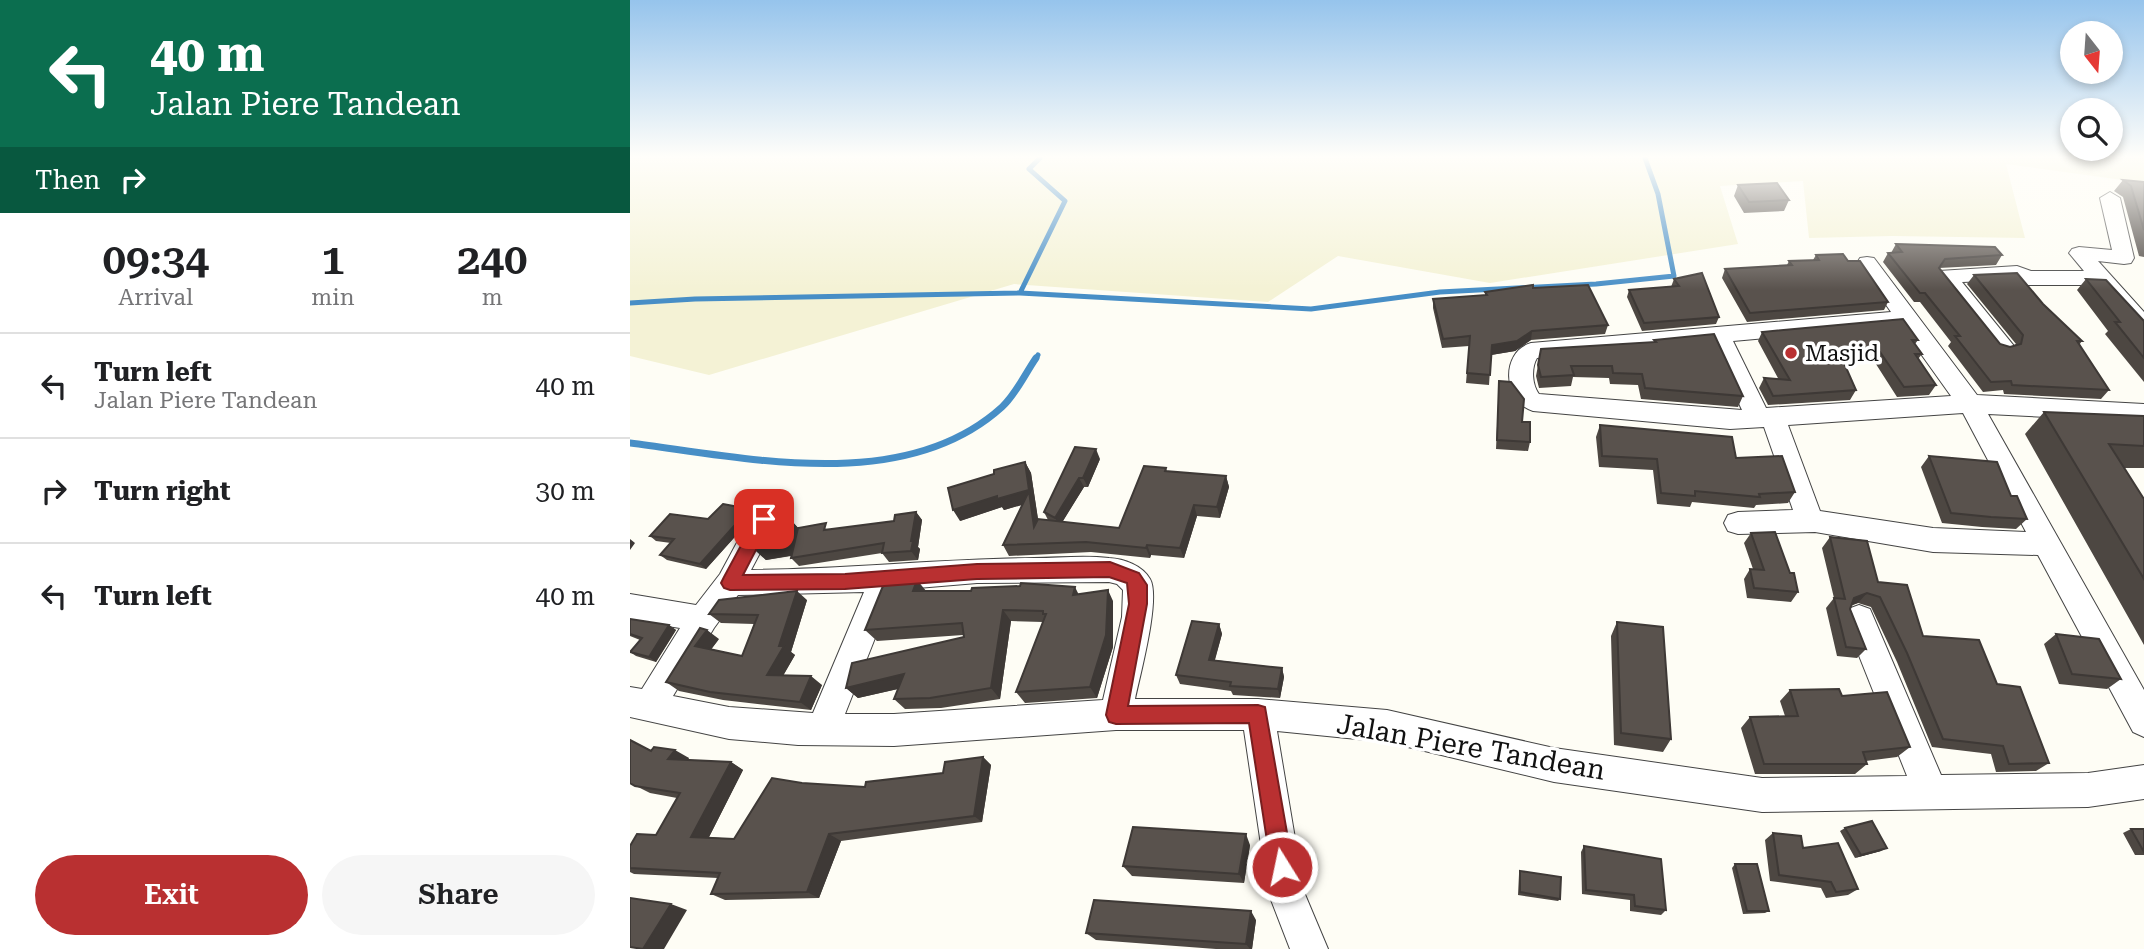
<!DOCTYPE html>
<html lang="en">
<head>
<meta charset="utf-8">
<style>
	:root { --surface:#fff; --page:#f6f6f6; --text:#202124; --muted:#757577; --line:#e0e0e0; --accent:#b93031 }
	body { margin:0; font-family:"Roboto Serif",serif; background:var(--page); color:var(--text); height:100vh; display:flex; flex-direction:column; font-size:26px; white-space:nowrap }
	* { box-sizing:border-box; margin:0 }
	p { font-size:23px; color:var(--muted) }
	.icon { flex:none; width:38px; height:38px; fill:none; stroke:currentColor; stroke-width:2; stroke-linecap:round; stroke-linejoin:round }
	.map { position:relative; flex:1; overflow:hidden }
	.side { display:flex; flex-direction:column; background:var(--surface); width:630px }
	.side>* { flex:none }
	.guide { background:#0b6e4f; color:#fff; overflow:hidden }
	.needle { width:46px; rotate:163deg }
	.controls { position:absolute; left:1430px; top:21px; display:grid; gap:14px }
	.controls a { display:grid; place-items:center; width:63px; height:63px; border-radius:50%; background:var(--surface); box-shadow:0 4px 10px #0003; font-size:35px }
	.pin { position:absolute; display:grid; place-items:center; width:60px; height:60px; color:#fff; margin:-30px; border-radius:14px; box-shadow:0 4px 10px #0006 }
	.me { position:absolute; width:77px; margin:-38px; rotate:350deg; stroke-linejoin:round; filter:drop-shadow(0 0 5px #0008) }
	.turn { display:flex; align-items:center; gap:24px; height:147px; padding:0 35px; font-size:32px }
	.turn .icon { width:91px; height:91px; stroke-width:2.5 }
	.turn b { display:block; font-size:49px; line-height:60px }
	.then { display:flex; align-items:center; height:66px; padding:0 35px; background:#0003; gap:14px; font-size:26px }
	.eta { display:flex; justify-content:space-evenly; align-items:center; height:119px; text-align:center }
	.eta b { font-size:42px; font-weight:600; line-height:49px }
	.button { display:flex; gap:14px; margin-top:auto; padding:14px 35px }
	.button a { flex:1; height:80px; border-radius:42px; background:var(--accent); color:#fff; font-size:28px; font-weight:600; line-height:80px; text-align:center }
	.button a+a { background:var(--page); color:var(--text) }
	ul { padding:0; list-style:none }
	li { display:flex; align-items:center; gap:21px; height:105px; padding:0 35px; border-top:2px solid var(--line) }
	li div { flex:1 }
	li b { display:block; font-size:26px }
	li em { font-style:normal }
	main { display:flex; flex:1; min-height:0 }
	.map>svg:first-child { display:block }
	.farmland { fill:#f4f2d5 }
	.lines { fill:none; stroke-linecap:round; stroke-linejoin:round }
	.stream-far1 { stroke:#478ec6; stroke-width:5 }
	.stream { stroke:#478ec6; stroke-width:7 }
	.minor-casing { stroke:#444; stroke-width:2 }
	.minor { fill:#fff; fill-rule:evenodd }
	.wall { fill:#4d4742 }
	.shaded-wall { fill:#3e3936 }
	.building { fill:#59524d; stroke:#3e3936; stroke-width:2 }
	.route { fill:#b93031; stroke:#781f20; stroke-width:2 }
	.poi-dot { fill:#b93031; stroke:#fff; stroke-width:2.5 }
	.labels { text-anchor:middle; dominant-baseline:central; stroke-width:7; stroke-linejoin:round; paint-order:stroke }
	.poi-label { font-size:23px; fill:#111; stroke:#fff; text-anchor:start }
	.near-street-label { font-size:28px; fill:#111; stroke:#fff }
</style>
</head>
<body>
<main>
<section class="side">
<div class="guide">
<div class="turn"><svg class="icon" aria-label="left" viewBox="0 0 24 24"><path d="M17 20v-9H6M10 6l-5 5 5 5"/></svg><div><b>40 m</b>Jalan Piere Tandean</div></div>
<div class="then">Then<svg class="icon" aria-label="right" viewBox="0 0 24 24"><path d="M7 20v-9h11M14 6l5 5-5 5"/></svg></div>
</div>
<div class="eta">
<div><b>09:34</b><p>Arrival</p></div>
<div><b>1</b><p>min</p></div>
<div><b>240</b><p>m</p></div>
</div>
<ul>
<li><svg class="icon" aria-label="left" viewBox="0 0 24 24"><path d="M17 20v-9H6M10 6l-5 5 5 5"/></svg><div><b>Turn left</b><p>Jalan Piere Tandean</p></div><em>40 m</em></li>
<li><svg class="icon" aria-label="right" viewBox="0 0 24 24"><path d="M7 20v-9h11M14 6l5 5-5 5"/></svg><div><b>Turn right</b></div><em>30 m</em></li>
<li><svg class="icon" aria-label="left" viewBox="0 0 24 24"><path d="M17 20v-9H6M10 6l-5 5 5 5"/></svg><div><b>Turn left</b></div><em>40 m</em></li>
</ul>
<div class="button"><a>Exit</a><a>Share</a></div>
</section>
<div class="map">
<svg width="1514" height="949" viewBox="0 0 1514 949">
	<rect width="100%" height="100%" fill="#fefdf5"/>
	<path class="farmland" d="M0 158H1514V183L1376 164 1395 238 1262 236 1179 238 1173 181 1090 186 1108 244 860 283 708 256 638 302 384 284 79 375 0 356Z"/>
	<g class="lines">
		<path class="stream-far1" d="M390 293 681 309 810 292 966 284 1044 276 1028 194 1015 158
			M0 303 65 299 390 293 435 201 399 169 410 158
			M405 360 408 355"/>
		<path class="stream" d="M0 443C118 458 275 495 372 407 386 394 395 374 406 358"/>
		<g class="minor-casing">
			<path id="minor" d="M1480 192 1490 198 1504 258 1501 263 1494 264 1468 261 1514 312V333L1506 331 1465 285H1397L1384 280 1332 282 1384 346 1381 352 1373 354 1365 352 1309 281 1305 276 1309 271 1387 266 1401 271H1454L1439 253 1442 249 1449 247 1482 250 1470 198Z
				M1237 257 1244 258 1347 395 1514 404V422L1358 414 1514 690V737L1503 732 1408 555 1303 552 1185 532 1108 534 1098 531 1094 523 1098 515 1108 512 1163 510 1134 427 1100 429 903 411C873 402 870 352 901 343L1261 312 1227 263 1230 258ZM1271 326 1321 396 1136 408 1103 341ZM1081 343 1112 410 909 394C902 385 901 368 907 358ZM1333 413 1396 532 1303 528 1190 511 1158 425Z
				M134 508 144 511 148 519 121 570C216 569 310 559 404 558 428 558 454 555 479 558 494 559 512 565 520 579 531 598 510 675 505 699H628L757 710 924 748 1132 778 1277 776 1214 618 1218 609 1229 605 1240 609 1311 775 1458 773 1514 765V799L1458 807 1132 812 924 782 757 742 647 731 674 892 698 949H660L638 892 614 730H486L264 746 168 745 99 739 0 717V687L12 689 50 628 0 620V594L66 605 90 574 124 511ZM479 582 487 584 493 590 492 617 473 700 264 714H215L264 590 347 583ZM234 592 183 713 99 707 43 696 84 628 108 595Z"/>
		</g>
		<use href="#minor" class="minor"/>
	</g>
	<path class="wall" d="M1493 180 1514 182V257L1509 256 1493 197 1484 191Z
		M1108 185 1159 200 1154 211 1114 213 1104 196Z
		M1266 244 1372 255 1366 265 1309 268 1370 344 1380 347 1386 344 1337 284 1344 275 1413 304 1452 341 1449 345 1479 390 1471 399 1374 394 1373 390 1353 392 1318 346 1321 342 1290 302H1284L1253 262 1258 253H1261Z
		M1186 255 1218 261 1258 302 1254 310 1117 322 1092 278 1095 269 1157 265 1159 261 1183 260Z
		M1044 279 1089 317 1086 324 1012 331 997 297 999 290 1041 287Z
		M1456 279 1514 321V382L1475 334 1478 331 1447 290Z
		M903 288 978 325 975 334 901 340 885 351 861 355 859 385 836 383 839 346 812 348 803 308V299L855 295V292Z
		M1132 332 1288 340 1285 344 1292 354 1288 359 1306 385 1299 395 1267 397 1244 361 1214 363 1226 390 1220 400 1138 405 1129 388 1134 378 1149 380 1128 341Z
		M1024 340 1113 396 1108 407 1011 399 1008 385 980 384 979 378 943 377 941 386 909 388 906 376 911 349 1024 342Z
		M869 381 892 422 900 442 898 451 866 449Z
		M1414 412 1514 416V468H1493L1514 499V645L1395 434Z
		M970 425 1106 458 1165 492 1158 503 1126 505 1124 508 1062 502 1060 507 1027 504 1023 470 969 467 966 437Z
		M1299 456 1381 496 1397 519 1386 529 1352 527 1312 523 1291 467Z
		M470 459 458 487H454L432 522 489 528 536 468 537 472 596 476 599 487 590 518 567 516 554 558 521 555 520 558 461 552 379 556 373 545 392 505 374 510 372 507 330 521 364 474 395 462 401 473 408 520H418L414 512Z
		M286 512 292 520 288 547 290 549 288 560 259 562 252 553 169 566 161 558V556L136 560 125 550 160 519 168 528 201 529 264 521Z
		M120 514 111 530 76 569 37 560 30 555 41 543 26 541 20 536 78 519Z
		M1121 533 1160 573 1168 592 1161 602 1117 598 1114 579 1120 569H1123L1114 543Z
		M1200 537 1248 582 1293 636 1367 684 1419 763 1406 771 1366 772 1361 754 1302 747 1267 662 1241 607 1228 603 1221 605 1220 609 1236 649 1227 658 1207 656 1196 608 1204 598 1192 548Z
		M296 591 449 594 483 601V647L467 698 395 703 386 692 413 622 381 621 370 699 311 708 275 709 264 699 268 689 228 698 216 688 334 637 333 635 247 641 235 630Z
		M177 600 161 652 165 655 153 676 192 685 181 710 93 700 49 691 36 682 89 639 81 649 112 656 124 624 91 623 79 614Z
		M0 619 39 625 46 630 26 662 6 656 0 652 10 640 0 636Z
		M987 622 1041 739 1033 752 984 745 981 636Z
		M589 624 592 634 585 660 652 668 654 677 650 698 603 695 601 691 550 684 546 675Z
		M1426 634 1491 679 1477 689 1429 684 1414 644Z
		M1160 690 1212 696 1280 747 1267 757 1236 761 1237 764 1225 774H1125L1111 728 1120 717 1155 716 1150 701Z
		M21 751 59 758 57 760 101 762 113 770 79 837 104 839 172 783 235 787 313 773 353 757 361 765 352 822 211 841 189 898 95 900 81 894 88 878 4 874 0 872V846L26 835 47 798 20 793 0 783Z
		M1215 828 1251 851 1225 858 1210 831Z
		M1501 829H1514V855H1505L1493 833Z
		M1143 833 1173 848 1228 889 1218 895 1196 898 1191 888 1140 881 1135 840Z
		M620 845 614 883 502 876 493 866Z
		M954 846 1036 910 1031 915 1000 911V900L952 894 951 852Z
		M1105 864 1139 911 1135 913 1113 914 1102 868Z
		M890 871 930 899 928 901 888 895 889 874Z
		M626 920 622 949H586L466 940 456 933Z"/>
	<path class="shaded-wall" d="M902 331 901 340 885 351 861 355 862 345Z
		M466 449 470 459 458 487 453 478Z
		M395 462 401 473 411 538 404 527 401 502 374 510 372 507 330 521 323 510 367 496Z
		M596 476 599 487 590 518 587 507Z
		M449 478 454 487 430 526 425 518Z
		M564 505 567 516 554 558 550 548Z
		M114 508 120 514 111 530 76 569 70 564Z
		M286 512 292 520 288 547 290 549 288 560 281 551V541Z
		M160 519 170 530 164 555 136 560 125 550Z
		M0 539 5 543 0 550Z
		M517 545 521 555 520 558 516 548Z
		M287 580 297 592 283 591Z
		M445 587 451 599 443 595Z
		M478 590 483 601V647L467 698 460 687Z
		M167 591 177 600 161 652 165 655 148 684 137 675 149 646Z
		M1237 593 1228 603 1216 608 1224 598Z
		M373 610 381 621 370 699 361 688Z
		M589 624 592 634 582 669 579 660Z
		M39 625 46 630 26 662 19 657Z
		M77 630 89 639 77 655 65 646Z
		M652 668 654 677 650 698 648 689Z
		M274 674 285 685 228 698 216 688Z
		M181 676 192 685 181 710 170 702Z
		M45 750 59 758 53 767 38 759Z
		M353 757 361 765 352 822 344 816Z
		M101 762 113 770 76 843 61 837Z
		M199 834 211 841 189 898 177 892Z
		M616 834 620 845 614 883 609 874Z
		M1257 848 1251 851 1225 858 1231 855Z
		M41 904 57 910 34 949H13Z
		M621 911 626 920 622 949H620L616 944Z"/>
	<path class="building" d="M1493 180 1514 182V230L1501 186Z
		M1147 183 1159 200 1119 202 1108 185Z
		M1266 244 1365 247 1372 255 1315 259 1309 268 1370 344 1380 347 1391 344 1393 335 1344 275 1387 273 1413 304 1452 341H1447L1479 390 1382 385 1381 381 1361 382 1325 336H1330L1295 293H1290L1258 253 1272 252Z
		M1213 254 1218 261H1230L1258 302 1120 313 1095 269 1162 265 1159 261 1189 260 1186 255Z
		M1072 273 1089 317 1014 323 999 290 1049 286 1044 279Z
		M1456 279 1476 280 1514 321V358L1485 322H1490Z
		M903 285V288L958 285 978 325 902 331 887 341 862 345 860 375 837 373 840 336 813 339 803 299 857 295 855 292Z
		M1273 319 1288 340H1282L1292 354H1285L1306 385 1274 387 1250 352 1210 354 1226 390 1143 396 1134 378 1160 380 1132 332Z
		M1084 334 1113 396 1015 388 1012 374 983 373 982 366H941L944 375 911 377 908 365 911 349 1026 342 1024 340Z
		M869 381 881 382 894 399 892 422H900V442L867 440Z
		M1414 412 1514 416V446L1479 444 1514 499V579Z
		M970 425 1102 437 1106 458 1152 456 1165 492 1129 494 1130 497 1065 491V496L1031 493 1027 459 972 456Z
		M445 447 466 449 453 478H449L425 518 414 512Z
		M1299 456 1367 462 1381 496H1387L1397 519 1361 517 1321 513Z
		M395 462 399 490 367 499V496L323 510 318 488 364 474V470Z
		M514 466 536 468 535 471 596 476 587 507 564 505 550 548 517 545 516 548 456 542 373 545 399 491 404 527 408 519 489 528Z
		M93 504 114 508 105 525 70 564 30 555 44 539 20 536 40 514 78 519Z
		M286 512 281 541H283L281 551 252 553 254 543 161 558 168 528 196 523 194 530 264 521 265 515Z
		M160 519 153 545 125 550 132 524Z
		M1145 532 1160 573H1164L1168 592 1124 588 1120 569 1134 570 1121 533Z
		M1200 537 1237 541 1248 582 1277 585 1293 636 1349 640 1367 684 1390 687 1419 763 1379 764 1373 746 1313 739 1277 653 1250 597 1237 593 1224 598 1220 609 1236 649 1216 647 1204 598 1215 599Z
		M287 580 283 591H341L342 588 390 586 391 583 445 587 443 595 478 590 476 635 460 687 386 692 416 614H413V611L373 610 361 688 300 698 264 699 274 674 216 688 222 663 334 637 332 623 235 630 255 581Z
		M167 591 149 646H154L137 675 181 676 170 702 80 692 36 682 70 628 77 630 65 646 112 656 128 615 79 614 89 600Z
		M0 619 39 625 19 657 0 652 12 638 0 634Z
		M562 621 589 624 579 660 652 668 648 689 600 686 601 682 546 675Z
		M987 622 1033 627 1041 739 991 733Z
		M1426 634 1469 639 1491 679 1442 674Z
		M1209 689 1212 696 1257 692 1280 747 1233 752 1237 764H1134L1120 717 1168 716 1160 690Z
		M0 740 21 751 24 747 45 750 38 759 101 762 61 837 104 839 142 778 172 783 235 787 236 782 313 773 315 762 353 757 344 816 199 834 177 892 81 894 90 873 0 868V846L7 834 26 835 50 793 5 786 0 783Z
		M1242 821 1257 848 1231 855 1215 828Z
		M503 827 616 834 609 874 493 866Z
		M1501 829H1514V852Z
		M1143 833 1171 836 1173 848 1208 843 1228 889 1206 892 1201 882 1149 875Z
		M954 846 1031 859 1036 910 1005 906 1004 895 956 890Z
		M1105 864H1127L1139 911H1117Z
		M890 871 931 877 930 899 890 892Z
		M0 898 41 904 13 949 0 947Z
		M464 900 621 911 616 944 456 933Z"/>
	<linearGradient id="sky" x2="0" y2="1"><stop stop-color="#96c4ec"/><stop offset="0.54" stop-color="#fffefa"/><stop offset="1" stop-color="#fffefa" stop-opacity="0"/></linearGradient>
	<rect width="1514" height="290" fill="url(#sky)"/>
	<path class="route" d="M134 512 140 514 142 519 113 575 215 574 347 564 480 562 509 573 517 585V604L498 706 628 705 635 707 663 867 660 875 652 878 644 875 641 867 619 723 486 724 479 722 476 715 499 604 497 583 479 577 347 579 215 589 100 590 94 588 91 583 94 577 128 514Z"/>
	<circle class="poi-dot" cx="1161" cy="353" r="7"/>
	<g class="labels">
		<g class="poi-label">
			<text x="1175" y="353">Masjid</text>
		</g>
		<g class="near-street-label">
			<text transform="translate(841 747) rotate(10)">Jalan Piere Tandean</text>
		</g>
	</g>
</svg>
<div class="controls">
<a><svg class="needle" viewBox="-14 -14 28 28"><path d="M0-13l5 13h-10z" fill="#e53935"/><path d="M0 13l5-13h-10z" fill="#757577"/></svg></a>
<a><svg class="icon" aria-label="search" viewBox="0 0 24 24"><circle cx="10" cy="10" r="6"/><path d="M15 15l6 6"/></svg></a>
</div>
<div class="pin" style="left:134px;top:519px;background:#d93025"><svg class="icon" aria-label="arrive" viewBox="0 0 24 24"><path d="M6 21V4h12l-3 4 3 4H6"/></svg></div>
<svg class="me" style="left:652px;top:867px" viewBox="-20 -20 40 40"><circle r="17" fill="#b93031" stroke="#fff" stroke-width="3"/><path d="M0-11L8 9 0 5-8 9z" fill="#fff"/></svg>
</div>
</main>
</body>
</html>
